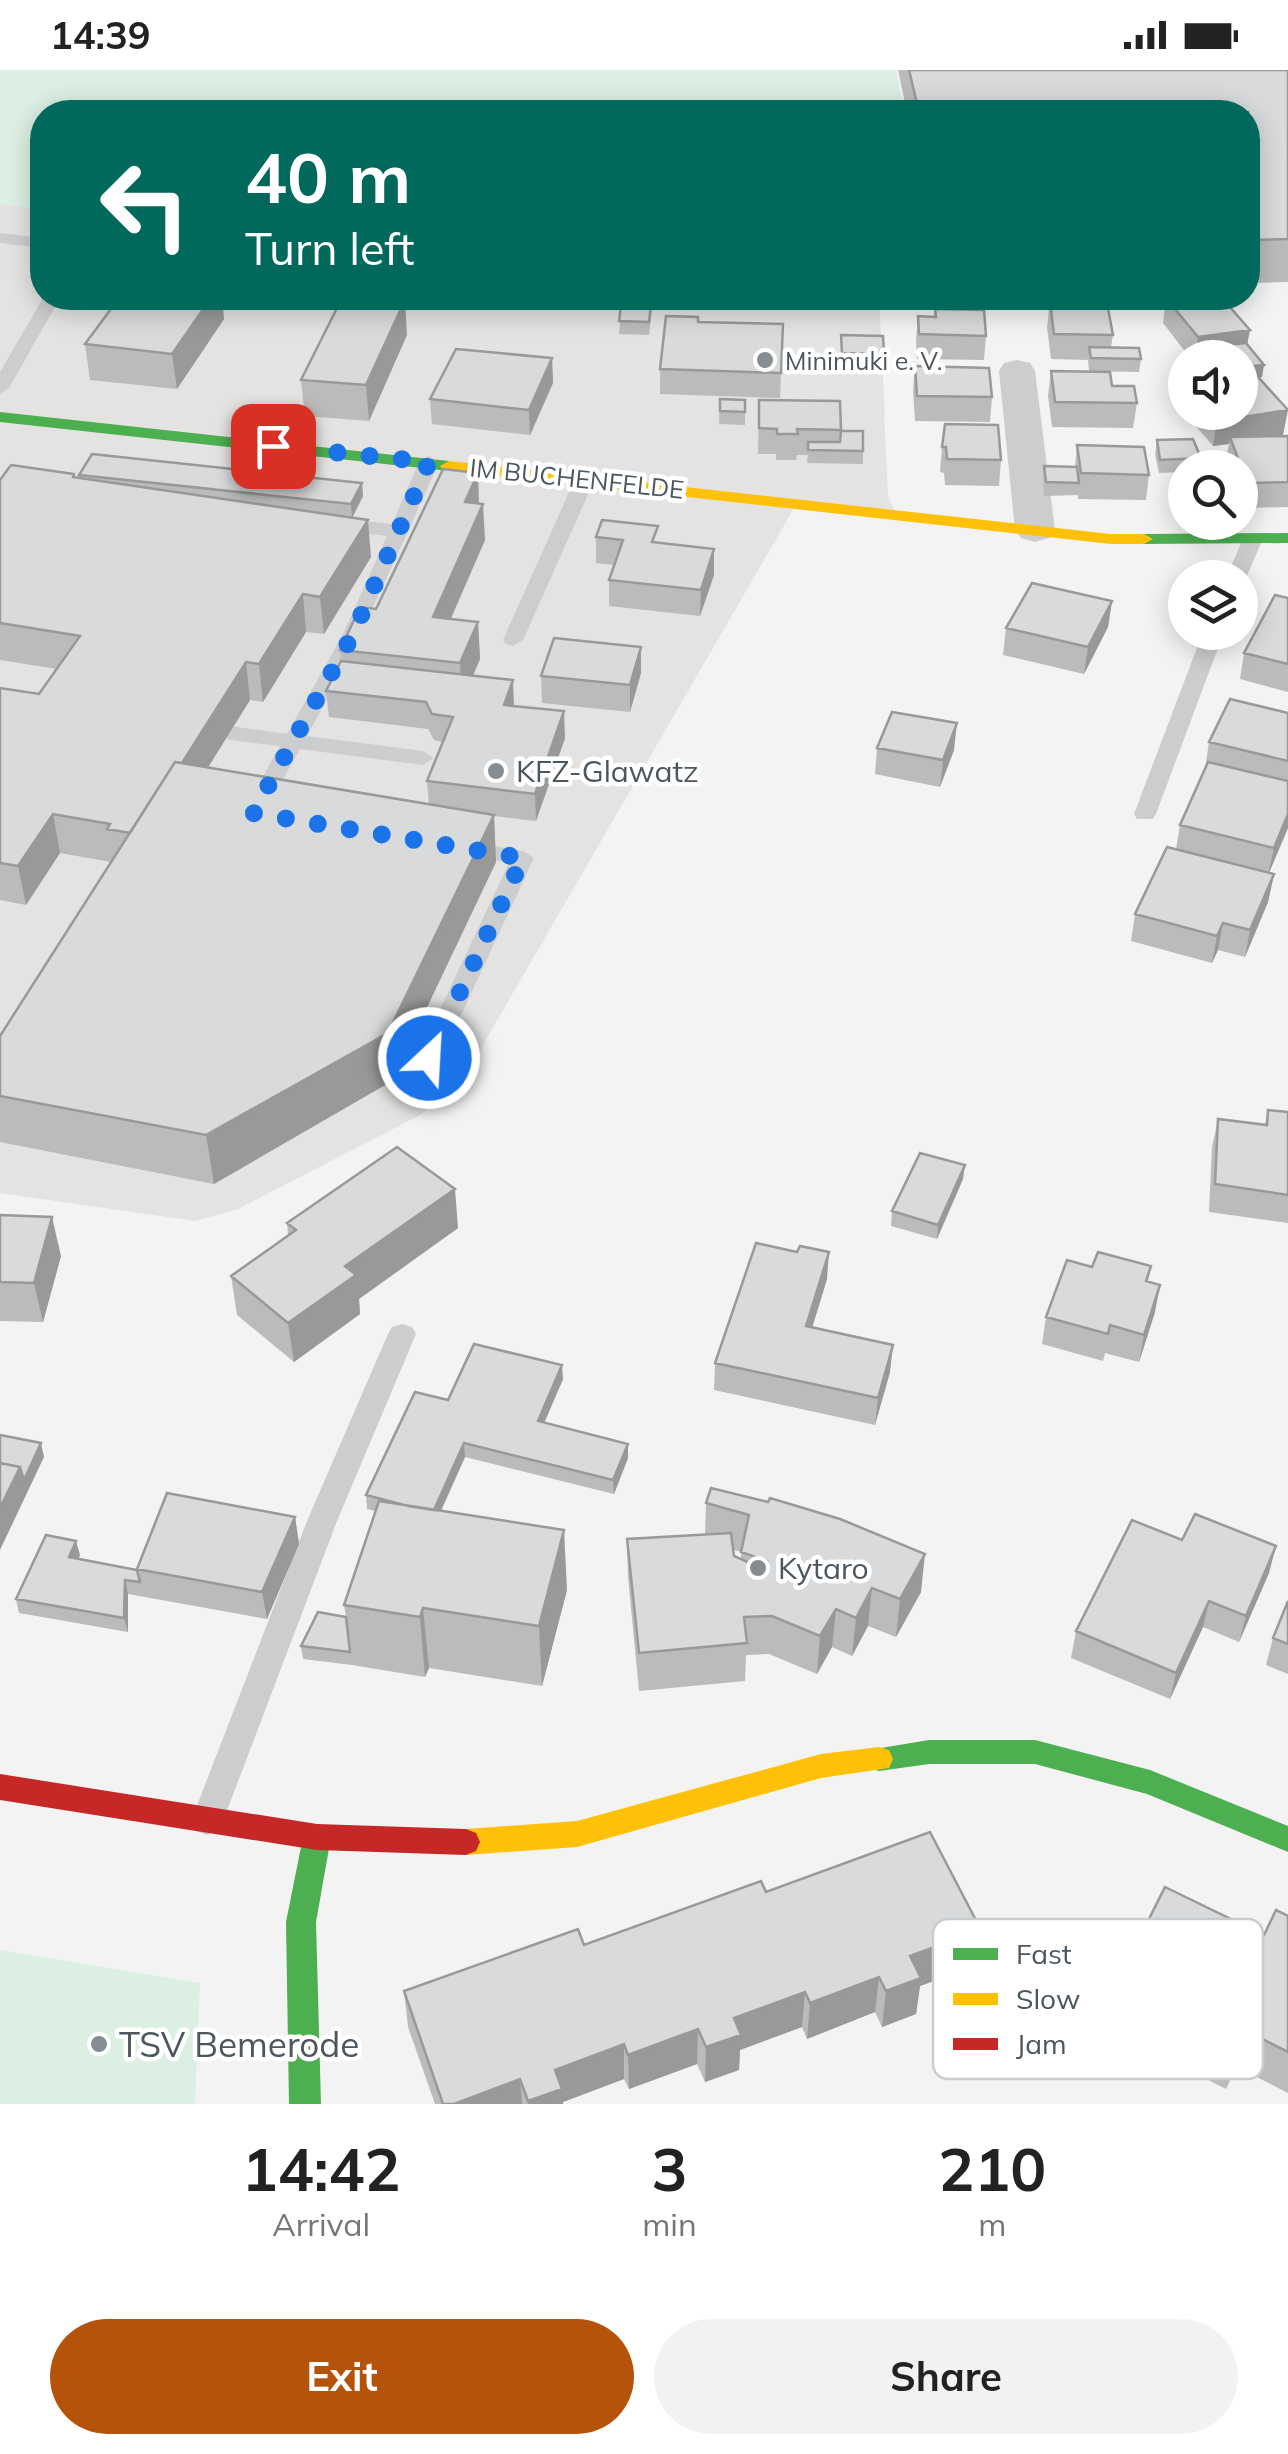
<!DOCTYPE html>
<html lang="en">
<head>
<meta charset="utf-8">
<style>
	:root { --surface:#fff; --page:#f2f2f2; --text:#222; --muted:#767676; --accent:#b45309 }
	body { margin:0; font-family:Mulish,sans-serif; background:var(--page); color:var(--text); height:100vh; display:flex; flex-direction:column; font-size:38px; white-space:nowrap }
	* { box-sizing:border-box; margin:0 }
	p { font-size:32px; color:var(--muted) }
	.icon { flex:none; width:55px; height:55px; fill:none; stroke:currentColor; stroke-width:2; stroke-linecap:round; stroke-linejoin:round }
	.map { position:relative; height:2034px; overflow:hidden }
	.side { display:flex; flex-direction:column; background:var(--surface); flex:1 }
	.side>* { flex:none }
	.banner { position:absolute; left:30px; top:30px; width:1230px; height:210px; border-radius:40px; box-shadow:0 5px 25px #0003; background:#00695c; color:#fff; overflow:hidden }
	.controls { position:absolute; left:1168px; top:270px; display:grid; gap:20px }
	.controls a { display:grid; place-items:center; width:90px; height:90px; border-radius:50%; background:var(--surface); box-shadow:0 5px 25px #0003; font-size:50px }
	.pin { position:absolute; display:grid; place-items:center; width:85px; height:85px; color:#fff; margin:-42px; border-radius:20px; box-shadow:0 5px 15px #0006 }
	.me { position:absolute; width:110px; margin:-55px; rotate:25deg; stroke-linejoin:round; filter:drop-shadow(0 0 8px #0008) }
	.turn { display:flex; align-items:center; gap:35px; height:210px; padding:0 50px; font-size:45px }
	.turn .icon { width:130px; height:130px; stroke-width:2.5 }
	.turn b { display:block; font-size:70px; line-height:85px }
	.eta { display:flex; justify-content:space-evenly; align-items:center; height:170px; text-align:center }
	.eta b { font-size:60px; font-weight:700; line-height:70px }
	.action { display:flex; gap:20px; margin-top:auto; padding:20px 50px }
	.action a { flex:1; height:115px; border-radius:60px; background:var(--accent); color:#fff; font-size:40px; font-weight:700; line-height:115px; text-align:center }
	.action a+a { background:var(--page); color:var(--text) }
	.status { display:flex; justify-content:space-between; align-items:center; height:70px; padding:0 50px; background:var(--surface); direction:ltr }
	.status svg { height:28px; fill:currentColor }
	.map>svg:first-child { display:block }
	.commercial { fill:#e4e3e1 }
	.education { fill:#e5e4e4 }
	.green { fill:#dbefe2 }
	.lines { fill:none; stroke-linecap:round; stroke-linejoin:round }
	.lane { fill:#cbcdce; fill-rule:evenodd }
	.street { fill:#cbcdce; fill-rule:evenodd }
	.fast { fill:#4caf50; fill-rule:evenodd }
	.slow { fill:#ffc107; fill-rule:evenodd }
	.jam { fill:#c62828; fill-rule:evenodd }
	.wall { fill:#bbbbbc; fill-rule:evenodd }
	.shaded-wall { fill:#989999 }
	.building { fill:#d9dadb; stroke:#989999; stroke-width:2.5 }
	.route { stroke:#1a73e8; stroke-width:18; stroke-dasharray:0 32.4 }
	.poi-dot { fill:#868d92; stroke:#fff; stroke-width:4 }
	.labels { text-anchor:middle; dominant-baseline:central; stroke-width:9; stroke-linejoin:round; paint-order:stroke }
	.far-poi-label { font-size:25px; fill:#4c565d; stroke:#fff; text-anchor:start }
	.far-street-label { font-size:25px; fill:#4c565d; stroke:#fff }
	.poi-label { font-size:30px; fill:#4c565d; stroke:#fff; text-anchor:start }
	.near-poi-label { font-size:35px; fill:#4c565d; stroke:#fff; text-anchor:start }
	.key { fill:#fff; stroke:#c9ccce; stroke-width:2.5 }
	.key-label { font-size:28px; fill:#4c565d }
</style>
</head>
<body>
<div class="status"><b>14:39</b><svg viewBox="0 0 49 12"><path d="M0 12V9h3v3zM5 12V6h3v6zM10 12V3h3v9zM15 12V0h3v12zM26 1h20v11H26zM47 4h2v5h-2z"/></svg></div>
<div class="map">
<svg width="1288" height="2034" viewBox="0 0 1288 2034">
	<rect width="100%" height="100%" fill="#f3f3f3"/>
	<path class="commercial" d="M0 133 42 139V228L879 230 888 426 896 444 797 433 473 992 422 1044 238 1139 195 1151 0 1123Z"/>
	<path class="education" d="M653 228 879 230 885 345 713 342 643 332Z"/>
	<path class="green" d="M0 0H896L904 42H42V139L0 133Z
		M0 1880 200 1913 195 2034H0Z"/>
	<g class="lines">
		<path class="lane" d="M0 163 42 168V178L0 173Z
			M43 228H60L9 318 0 324V302Z
			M429 386 439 392C397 486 357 576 307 666L423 681 434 688 423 695 300 679 265 741H249L246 736 280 676 230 670 219 663 230 656 287 664 342 566 387 466 334 460 324 454 334 448 392 454 419 392Z
			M585 403 595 409 523 570 513 576 506 574 503 570 575 409Z
			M1252 465 1262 471 1246 508 1240 513V508H1226L1242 471Z
			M1203 562H1224L1156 744 1153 749H1137L1134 744Z
			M462 771 523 781 534 788 441 988 429 996 417 988 509 793 454 783 451 778 454 773Z
			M402 1254 412 1257 416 1264 337 1451 223 1751 218 1761 207 1765 196 1761 191 1751 307 1451 388 1264 392 1257Z"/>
		<path class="street" d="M1017 290 1030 293 1035 301 1055 460 1049 468 1035 472 1021 468 1015 460 999 301 1004 293Z"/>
		<path class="fast" d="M0 342 449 391 458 396 449 401 0 352Z
			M1288 463V473L1144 474 1135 469 1144 464Z
			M929 1670H1035L1150 1700 1288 1756V1782L1147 1724 1035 1694H929L879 1701 869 1698 865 1689 869 1680Z
			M317 1754 327 1758 331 1767 316 1852 321 2034H289L286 1852 303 1767 307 1758Z"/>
		<path class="slow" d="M449 391 1111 464H1144L1153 469 1144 474H1111L443 400 440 396Z
			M879 1677 889 1680 893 1689 889 1698 821 1708 577 1777 466 1785 456 1781 452 1772 456 1763 466 1759 577 1751 821 1684Z"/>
		<path class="jam" d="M0 1704 317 1754 466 1759 476 1763 480 1772 476 1781 466 1785 317 1780 0 1730Z"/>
	</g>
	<path class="wall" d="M898 0H1288V212L1248 213V42H907Z
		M119 228H222L224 249 177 319 90 310 85 274Z
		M622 228H653L649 265 619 264Z
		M1166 228 1250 260 1247 274 1262 307 1259 308 1283 365 1275 366H1288V437L1242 438 1240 433V398H1227L1225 393 1229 374 1213 376 1175 332 1179 307 1185 306V342H1240V288H1190L1163 253Z
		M1050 232 1113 265 1111 277 1141 289 1139 302 1089 301 1088 290 1051 289 1047 257Z
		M935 239 986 266 984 290 917 289 916 271 918 246 934 247Z
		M698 252 783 254 780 328 660 324V299Z
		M407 265 369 351 305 346 301 310Z
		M841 265 884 284V297L841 296Z
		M552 288 553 313 530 365 432 354 430 329Z
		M915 296 992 327 990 352 915 351 913 321Z
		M1051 301 1112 316 1137 333 1133 358 1052 357 1048 326Z
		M720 329 745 330V355L719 354Z
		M759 330 841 361 863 381V394L807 393 808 385H797L796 390H776V384H758Z
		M1157 370 1201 388 1200 398H1185V402L1159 403 1155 384Z
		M1077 375 1149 405 1146 430 1078 429V425L1044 426 1043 410 1044 396 1075 397Z
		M942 377 1001 390 999 416 945 415 944 403 940 402Z
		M478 403 479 433 485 470 451 549 478 552 480 589 473 606 514 636 565 668 536 751 494 746 496 792 392 1011 214 1114 0 1072V966L111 792 60 783 26 835 0 830V618L39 624 57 599 0 590V410L74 404 75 407 80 408 79 405 362 413 363 426 352 448 371 487 324 564 306 562 263 632 250 630 208 697 429 734 427 711 443 672 434 670 428 659 329 647 326 621 341 591 340 580 376 539Z
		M596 467 658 473 714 505 700 546 609 536V510L614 495 596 493Z
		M1288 528V622L1240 609 1244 583Z
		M1112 531 1108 557 1084 604 1003 585 1006 558Z
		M641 603 630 642 542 633 541 606Z
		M1288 643V758L1269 803 1274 804 1268 832 1245 887 1218 880 1212 893 1131 871 1135 844 1176 779 1180 755 1205 699 1209 672Z
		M877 678 954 680 940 717 875 704Z
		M1268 1040 1288 1042V1153L1209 1142 1212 1077 1218 1049 1265 1055Z
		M963 1109 937 1169 891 1156 892 1141Z
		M0 1145 61 1186 43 1252 0 1251Z
		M287 1153 458 1158 359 1229 360 1244 294 1292 237 1245 231 1206 288 1165Z
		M1151 1196 1148 1212 1155 1242 1139 1292 1105 1283 1103 1291 1042 1274 1046 1247 1092 1197Z
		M827 1209 812 1258 890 1302 875 1355 714 1320 715 1293Z
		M563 1309 544 1353 628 1388 614 1424 465 1387 441 1441 567 1520 542 1616 429 1598 425 1607 352 1595 303 1589 301 1576 346 1547 344 1535 375 1441 367 1439 366 1425 448 1330Z
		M711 1418 921 1522 896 1567 868 1556 852 1586 832 1577 817 1604 769 1584 746 1585 745 1611 639 1621 628 1507 627 1469 705 1464 706 1433ZM734 1480 741 1482V1489L734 1486Z
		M295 1447 299 1474 267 1549 128 1524V1562L19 1543 16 1529 80 1485 78 1489 137 1500Z
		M1182 1470 1269 1503 1239 1572 1203 1557 1170 1629 1071 1588 1076 1561Z
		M1288 1531V1604L1266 1595 1273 1568Z
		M766 1822 975 1896 920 1916 916 1944 882 1957 875 1942 807 1969 802 1957 740 1980 739 2000 705 2012 697 1994 629 2019 624 2009 563 2032V2034H435L408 1957 404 1921 584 1875Z
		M1288 1846V2023L1235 1996 1226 2019 1104 1957 1113 1921 1264 1865Z"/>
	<path class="shaded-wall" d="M211 228H222L224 249 177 319 172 284Z
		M405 230 407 265 369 351 366 315Z
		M1250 260 1245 285 1216 276 1214 288H1195L1198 267Z
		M552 288 553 313 530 365 529 340Z
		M1264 295 1262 307 1240 310V298Z
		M1288 340 1283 365 1232 373 1230 367 1229 374 1213 376 1217 351Z
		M478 403 479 440 465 432Z
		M362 413 363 426 352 448 351 434Z
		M483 434 485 470 435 584 433 547Z
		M368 450 371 487 324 564 320 527Z
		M714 479V505L700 546 701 520Z
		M303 524 306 562 263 632 259 594Z
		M1112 531 1108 557 1084 604 1088 577Z
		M478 552 480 589 462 631 460 593Z
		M641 577V603L630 642V615Z
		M246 592 250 630 143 802 137 764Z
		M513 610 514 637 504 635Z
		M564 641 565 668 536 751 535 724Z
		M957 653 954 680 940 717 943 690Z
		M53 744 60 783 26 835 18 796Z
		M1288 744V758L1268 805 1274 778Z
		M494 745 496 792 392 1011 214 1114 206 1065Z
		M1274 804 1268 832 1245 887 1250 860Z
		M1223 853 1218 880 1212 893 1217 866Z
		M965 1095 963 1109 937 1169 938 1155Z
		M455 1119 458 1158 359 1229 360 1244 294 1292 288 1253 345 1196Z
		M52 1147 61 1186 43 1252 34 1213Z
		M829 1182 827 1209 804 1284 806 1256Z
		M1160 1215 1155 1242 1139 1292 1144 1265Z
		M893 1275 890 1302 875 1355 878 1328Z
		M562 1295 563 1309 539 1365 538 1351Z
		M41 1373 44 1387 0 1480V1438L20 1397Z
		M464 1373 465 1387 434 1456 433 1442Z
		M628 1374V1388L614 1424 613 1410Z
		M295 1447 299 1474 267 1549 262 1522Z
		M564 1460 567 1520 542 1616 539 1556Z
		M76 1471 80 1485 73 1501 69 1487Z
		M1276 1476 1269 1503 1239 1572 1246 1546Z
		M925 1484 921 1522 896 1567 900 1529Z
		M125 1510 128 1524V1562L124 1548Z
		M872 1518 868 1556 852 1586 856 1548Z
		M1209 1531 1203 1557 1170 1629 1176 1603Z
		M423 1538 429 1598 425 1607 420 1547Z
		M836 1539 832 1577 817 1604 820 1566Z
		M981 1860 975 1896 920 1916 916 1944 882 1957 886 1921 910 1886Z
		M879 1907 875 1942 807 1969 810 1933Z
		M805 1922 802 1957 740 1980 739 2000 705 2012 706 1977 734 1948Z
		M698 1959 697 1994 629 2019 628 1985Z
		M1247 1961 1235 1996 1226 2019 1237 1985Z
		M624 1974V2009L563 2032V2034H528V2031L555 2000Z
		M520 2009 522 2034H454Z"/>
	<path class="building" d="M909 0H1288V169L1248 170V42H919Z
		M119 228H211L172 284 85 274Z
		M342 228H372L405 230 366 315 301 310Z
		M622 228H652L649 252 619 251Z
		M1166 228H1222L1250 260 1198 267Z
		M1050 232 1107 233 1113 265 1054 264Z
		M935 239 984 240 986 266 919 264 918 246 936 247Z
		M666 246 698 247V252L783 254 781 303 660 299Z
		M841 265 883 266 884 284 842 283Z
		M1246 273 1264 295 1240 297V288H1191L1190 286 1220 282 1216 276Z
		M1089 277 1139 278 1141 289 1091 288Z
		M456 279 552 288 529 340 430 329Z
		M915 296 989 298 992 327 917 326Z
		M1248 296 1288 340 1217 351 1210 342H1240V297Z
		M1051 301 1110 302 1112 316H1134L1137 333 1055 332Z
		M720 329 745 330V342L720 341Z
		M759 330 840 331 841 360 797 359 798 364H777V359L759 358Z
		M945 354 998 355 1001 390 947 389 946 377H942Z
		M841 361H863V381L808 380V372H840Z
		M1288 366V412L1247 413 1230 367Z
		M1193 369 1201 388 1160 390 1157 370Z
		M1077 375 1144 377 1149 405 1081 403Z
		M92 384 362 413 351 434 79 405Z
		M11 395 74 404 73 407 368 450 320 527 303 524 259 594 246 592 182 693 175 692 130 763 107 759 110 754 53 744 18 796 0 793V618L39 624 80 566 0 553V410Z
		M1044 396 1077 397 1079 413 1046 412Z
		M443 399 478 403 465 432 483 434 433 547 478 552 460 593 340 580 360 537 376 539Z
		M602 450 658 456 652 472 714 479 701 520 609 510 623 470 596 467Z
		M1032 513 1112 531 1088 577 1006 558Z
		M1275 525 1288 528V594L1244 583Z
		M554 568 641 577 630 615 541 606Z
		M341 591 513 610 504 635 564 641 535 724 427 711 453 647 432 644 426 632 326 621Z
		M1230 629 1288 643V691L1209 672Z
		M892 642 957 653 943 690 877 678Z
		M175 692 494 745 388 963 206 1065 0 1026V966Z
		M1208 692 1288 711V744L1274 778 1180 755Z
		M1167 777 1274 804 1250 860 1223 853 1217 866 1135 844Z
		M1268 1040 1288 1042V1125L1215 1114 1218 1049 1267 1055Z
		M397 1077 455 1119 345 1196 356 1205 288 1253 231 1206 296 1160 287 1153Z
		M920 1083 965 1095 938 1155 892 1141Z
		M0 1145 52 1147 34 1213 0 1212Z
		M756 1173 797 1182 800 1176 829 1182 806 1256 893 1275 878 1328 715 1293Z
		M1098 1182 1151 1196 1146 1211 1160 1215 1144 1265 1110 1255 1108 1264 1046 1247 1067 1190 1092 1197Z
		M474 1274 562 1295 538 1351 628 1374 613 1410 464 1373 434 1440 408 1436 366 1425 415 1322 448 1330Z
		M0 1365 41 1373 24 1410 20 1397 0 1393Z
		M0 1393 20 1397 0 1438Z
		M711 1418 768 1432 770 1428 840 1449 925 1484 900 1529 872 1518 856 1548 836 1539 820 1566 772 1546 744 1547 747 1573 639 1583 627 1469 731 1463 734 1486 763 1499 767 1491 741 1482 749 1445 706 1433Z
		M167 1423 295 1447 262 1522 137 1499Z
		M379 1431 564 1460 539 1556 423 1538 420 1547 344 1535Z
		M1195 1444 1276 1476 1246 1546 1209 1531 1176 1603 1076 1561 1132 1450 1182 1470Z
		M46 1465 76 1471 69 1487 137 1500 140 1512 125 1510 124 1548 16 1529Z
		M1288 1531V1574L1273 1568Z
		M318 1542 346 1547 350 1582 301 1576Z
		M930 1762 981 1860 910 1886 921 1908 886 1921 879 1907 810 1933 805 1922 734 1948 741 1965 706 1977 698 1959 628 1985 624 1974 555 2000 562 2019 528 2031 520 2009 454 2034H443L404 1921 578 1859 584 1875 761 1811 766 1822Z
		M1165 1817 1264 1865 1276 1840 1288 1846V1982L1247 1961 1237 1985 1113 1921Z"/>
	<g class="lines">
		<path class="route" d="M273 376 429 392 352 566 253 743 523 788 429 988"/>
	</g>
	<g class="poi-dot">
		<circle cx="765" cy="290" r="10"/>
		<circle cx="496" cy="701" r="10"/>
		<circle cx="758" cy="1498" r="10"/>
		<circle cx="99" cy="1974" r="10"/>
	</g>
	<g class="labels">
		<g class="far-poi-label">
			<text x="785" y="290">Minimuki e. V.</text>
		</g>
		<g class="far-street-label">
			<text transform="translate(577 408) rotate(6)">IM BUCHENFELDE</text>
		</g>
		<g class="poi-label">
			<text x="516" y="701">KFZ-Glawatz</text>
			<text x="778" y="1498">Kytaro</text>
		</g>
		<g class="near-poi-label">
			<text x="119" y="1974">TSV Bemerode</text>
		</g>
	</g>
	<rect x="933" y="1849" width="330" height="160" rx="15" class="key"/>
	<rect x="953" y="1878" width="45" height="12" fill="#4caf50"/>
	<rect x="953" y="1923" width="45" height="12" fill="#ffc107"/>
	<rect x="953" y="1968" width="45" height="12" fill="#c62828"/>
	<g class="key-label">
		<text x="1016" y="1894">Fast</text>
		<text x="1016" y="1939">Slow</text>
		<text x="1016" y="1984">Jam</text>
	</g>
</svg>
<div class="controls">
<a><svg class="icon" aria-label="sound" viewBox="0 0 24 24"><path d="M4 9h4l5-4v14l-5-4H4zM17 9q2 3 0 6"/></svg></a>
<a><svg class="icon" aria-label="search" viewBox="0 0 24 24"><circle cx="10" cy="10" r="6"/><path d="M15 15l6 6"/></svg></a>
<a><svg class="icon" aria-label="layers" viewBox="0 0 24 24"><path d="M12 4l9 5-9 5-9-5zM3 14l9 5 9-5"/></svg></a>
</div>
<div class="pin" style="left:273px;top:376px;background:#d93025"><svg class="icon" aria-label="arrive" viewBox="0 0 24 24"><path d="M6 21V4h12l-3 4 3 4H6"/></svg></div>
<svg class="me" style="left:429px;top:988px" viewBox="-20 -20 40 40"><circle r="17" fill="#1a73e8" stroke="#fff" stroke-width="3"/><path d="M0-11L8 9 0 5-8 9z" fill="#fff"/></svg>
<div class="banner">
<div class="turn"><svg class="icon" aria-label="left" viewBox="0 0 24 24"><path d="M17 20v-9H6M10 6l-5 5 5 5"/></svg><div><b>40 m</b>Turn left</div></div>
</div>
</div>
<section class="side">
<div class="eta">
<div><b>14:42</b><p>Arrival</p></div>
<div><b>3</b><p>min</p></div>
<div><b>210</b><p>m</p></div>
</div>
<div class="action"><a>Exit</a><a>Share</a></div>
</section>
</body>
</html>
